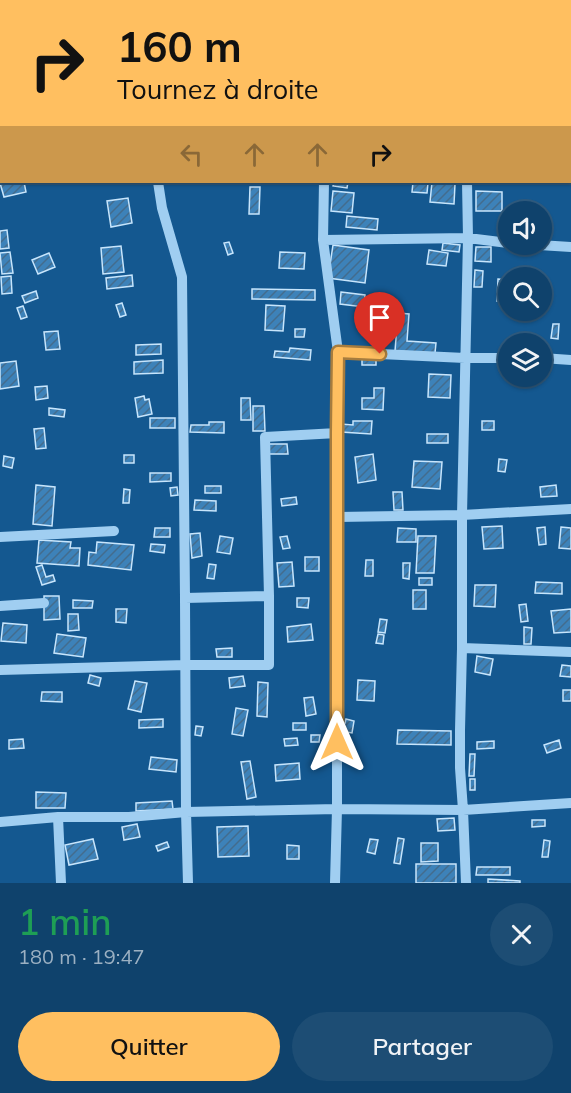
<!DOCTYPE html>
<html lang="fr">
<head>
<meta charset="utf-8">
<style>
	:root { --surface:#0f426c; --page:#1d4d74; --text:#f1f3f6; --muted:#9bb0c2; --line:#2f5b7f; --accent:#ffbf60 }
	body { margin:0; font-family:Mulish,sans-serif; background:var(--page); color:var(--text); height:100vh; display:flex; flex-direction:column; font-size:22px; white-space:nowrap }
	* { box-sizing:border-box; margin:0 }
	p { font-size:20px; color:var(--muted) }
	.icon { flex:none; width:33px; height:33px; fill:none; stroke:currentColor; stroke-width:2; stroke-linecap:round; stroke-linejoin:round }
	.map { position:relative; height:883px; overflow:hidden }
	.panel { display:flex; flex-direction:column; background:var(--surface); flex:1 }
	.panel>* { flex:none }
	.top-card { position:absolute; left:0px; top:0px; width:572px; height:183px; box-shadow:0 2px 4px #0004,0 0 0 2px var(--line); background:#ffbf60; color:#111; overflow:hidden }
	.buttons { position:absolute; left:498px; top:201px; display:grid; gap:12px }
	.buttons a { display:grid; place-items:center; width:54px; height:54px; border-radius:50%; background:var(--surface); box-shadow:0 2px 4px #0004,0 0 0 2px var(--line); font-size:30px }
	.pin { position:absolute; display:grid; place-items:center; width:51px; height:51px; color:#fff; margin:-62px -26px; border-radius:50% 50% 50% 0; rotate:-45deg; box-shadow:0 0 6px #0007 }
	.pin .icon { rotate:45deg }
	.me { position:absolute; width:66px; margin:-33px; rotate:0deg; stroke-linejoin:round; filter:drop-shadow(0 0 4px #0008) }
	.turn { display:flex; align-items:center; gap:21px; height:126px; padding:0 18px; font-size:27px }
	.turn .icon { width:78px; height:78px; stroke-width:2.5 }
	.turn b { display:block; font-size:42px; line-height:51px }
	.lanes { display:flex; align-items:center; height:57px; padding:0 18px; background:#0003; justify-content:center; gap:30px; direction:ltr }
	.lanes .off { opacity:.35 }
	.round { display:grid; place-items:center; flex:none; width:63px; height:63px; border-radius:32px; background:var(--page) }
	.head { display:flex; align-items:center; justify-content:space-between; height:102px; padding:0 18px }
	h1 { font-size:36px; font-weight:600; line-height:45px; color:#1e9e55 }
	.primary-button { display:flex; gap:12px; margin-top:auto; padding:12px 18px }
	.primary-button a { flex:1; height:69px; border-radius:36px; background:var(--accent); color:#111; font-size:24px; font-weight:600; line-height:69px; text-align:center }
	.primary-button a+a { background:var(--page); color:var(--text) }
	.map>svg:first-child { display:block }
	.building { fill:url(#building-hatch); stroke:#c7e5fc; stroke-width:1.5 }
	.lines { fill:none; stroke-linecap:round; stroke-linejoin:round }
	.path { stroke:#a0cef1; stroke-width:3; stroke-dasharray:3 4.5; stroke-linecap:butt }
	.minor { stroke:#a0cef1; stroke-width:10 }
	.route-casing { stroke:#a67c3e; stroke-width:15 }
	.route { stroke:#ffbf60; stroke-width:10 }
</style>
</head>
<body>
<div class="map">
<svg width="571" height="883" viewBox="0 0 571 883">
	<defs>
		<pattern id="building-hatch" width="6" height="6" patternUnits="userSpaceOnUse" patternTransform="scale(1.5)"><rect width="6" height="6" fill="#3d82b9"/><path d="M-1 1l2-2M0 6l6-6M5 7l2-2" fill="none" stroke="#436c8d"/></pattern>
	</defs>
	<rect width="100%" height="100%" fill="#145890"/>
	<path class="building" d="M2 177V182H24L26 192 4 197 0 183V178Z
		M334 182H348L347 188 333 186Z
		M413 182 428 183 427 193 412 192Z
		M432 182 455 184 454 204 430 202Z
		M250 187H260L259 214H249Z
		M333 191 354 193 352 213 331 211Z
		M476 191 502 192V211H476Z
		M128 198 132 223 111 227 107 201Z
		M542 214 549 216 548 225 542 223Z
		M347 216 378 219 377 230 346 227Z
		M7 230 9 248 0 249V231Z
		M229 242 233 253 228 255 224 243Z
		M443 243 460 245 459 252 442 250Z
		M333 245 369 250 365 283 328 278Z
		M121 246 124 272 103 274 101 248Z
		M476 247H491V262L475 261Z
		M429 250 448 253 446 266 427 264Z
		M10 252 13 273 2 274 0 253Z
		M280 252 305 253 304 269 279 268Z
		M49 253 55 267 38 274 32 260Z
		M475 270 483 271 482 287H474Z
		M132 275 133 286 107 289 106 278Z
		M11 276 12 293 2 294 1 277Z
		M498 279 508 280V302L497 301Z
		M252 289 315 290V300L252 299Z
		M36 291 38 298 25 303 22 296Z
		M341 292 365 295 364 307 340 304Z
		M122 303 126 315 120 317 116 305Z
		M266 305 285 306 283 331 265 330Z
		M23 306 27 317 21 319 17 308Z
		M398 313 409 314 407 341 436 343 435 353 395 351Z
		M553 324H559L558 339 551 338Z
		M295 329H305L304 337H295Z
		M58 331 60 349 46 350 44 332Z
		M161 344V354L136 355V345Z
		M290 348 311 350 310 360 274 357 275 351 289 352Z
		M362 358H376V365H362Z
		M163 360V373L134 374V362Z
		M16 361 19 386 0 389V363Z
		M429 374 451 375 450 398 428 397Z
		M47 386 48 398 36 400 35 387Z
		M374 388H384L383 410 362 409V398H374Z
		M144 396 145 400 149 399 152 414 138 417 135 398Z
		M241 398H250L251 420H241Z
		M253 406H264L265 431H253Z
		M49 408 65 410 64 417 49 415Z
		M150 418H175V428H150Z
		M353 421H372L371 434 341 432V424L353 425Z
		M482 421H494V430H482Z
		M209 422H224V433L190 432 191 425H209Z
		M44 428 46 448 36 449 34 429Z
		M427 434H448V443H427Z
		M268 444H287L288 454H268Z
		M373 454 376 480 358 483 355 457Z
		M124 455H134V463H124Z
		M4 456 14 458 12 468 3 466Z
		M499 459 507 460 505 472 498 471Z
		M414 461 442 462 440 489 412 487Z
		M150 473H171V481L150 482Z
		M36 485 55 487 52 526 33 524Z
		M556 485 557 496 541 497 540 487Z
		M205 486H221V493H205Z
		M177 487 178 495 171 496 170 488Z
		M124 489 130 490 129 503H123Z
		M393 492H402L403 510H394Z
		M296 497 297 504 282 506 281 499Z
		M195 500 216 501V511L194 510Z
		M502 526 503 548 484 549 482 527Z
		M545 527 546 544 539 545 537 528Z
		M561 527 571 528V549L559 548Z
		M155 528H170V537H154Z
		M398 528 416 529V542H397Z
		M200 533 202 556 192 558 190 534Z
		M220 536 233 538 230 554 217 552Z
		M287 536 290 548 283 549 280 537Z
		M418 536H436L434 573H416Z
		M39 540 71 542 70 548H80L79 566 37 563Z
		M97 542 134 545 131 570 88 565 89 552 96 553Z
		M151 544 165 545 164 553 150 551Z
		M305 557H319V571H305Z
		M366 560H373V576H365Z
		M292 562 294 586 279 587 277 563Z
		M403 563H410L409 579 403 578Z
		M209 564 216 565 214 579 207 578Z
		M42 565 46 577 53 575 55 581 42 585 36 567Z
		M419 578H432V585H419Z
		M536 582 562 583V594L535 593Z
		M475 585H496L495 607 474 606Z
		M413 590H426V609H413Z
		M44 596H59L60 619 44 620Z
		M297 598H309L308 608 297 607Z
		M73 600 93 601 92 608H73Z
		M526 604 528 621 521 622 519 605Z
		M116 609H127L126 623 116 622Z
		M571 609V632L554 633 551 611Z
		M68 614H78L79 630 68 631Z
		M380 619 387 620 385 633 378 632Z
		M3 623 27 625 26 643 1 641Z
		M311 624 313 640 288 642 287 627Z
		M524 627 532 628 531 644H524Z
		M57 634 86 638 83 657 54 653Z
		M378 634 384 635 383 644 376 643Z
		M232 648V657H217L216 649Z
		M477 656 493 659 490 675 475 672Z
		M562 665 571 666V677L560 676Z
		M90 675 101 678 99 686 88 683Z
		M243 676 245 686 230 688 229 678Z
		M358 680 375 681 374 701 357 700Z
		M135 681 147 683 141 712 128 709Z
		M258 682 268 683 267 717 257 716Z
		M563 690H571V701H563Z
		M42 692H62V702L41 701Z
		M313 697 316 714 306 716 304 698Z
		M236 708 248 710 243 736 232 734Z
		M163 719V727L139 728V720Z
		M346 719 354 721 352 733 340 731 341 722 345 723Z
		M293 723H306V730H293Z
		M196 726 203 727 201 736 195 735Z
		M398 730 451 731V745L397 744Z
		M311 735H320L319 742H311Z
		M297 738 298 745 285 746 284 739Z
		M23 739 24 748 9 749V740Z
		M559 740 561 748 547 753 544 745Z
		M494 741V748L477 749V742Z
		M470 754H475L474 776H469Z
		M151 757 177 760 176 772 149 769Z
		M250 761 256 797 247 799 241 762Z
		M299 763 300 779 276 781 275 765Z
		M470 779H475V790H470Z
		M36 792 66 793 65 808H36Z
		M172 801 173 809 136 811V803Z
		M454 818 455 830 438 831 437 819Z
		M532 820H545V826L532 827Z
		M137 824 140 837 124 840 122 827Z
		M248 826 249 856 218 857 217 827Z
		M398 838 404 839 400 864 394 863Z
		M93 839 98 859 69 865 65 845Z
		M370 839 378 840 375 854 367 852Z
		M544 840 550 841 548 857H542Z
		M167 842 169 847 158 851 156 846Z
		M421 843H438V861L421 862Z
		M287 845 299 846V859H287Z
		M416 864H456V883H416Z
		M477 867H510V875H476Z
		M488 879 520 881V883H488Z"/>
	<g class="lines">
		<path class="path" d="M30 2V0
			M147 2 148 0
			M0 42H2
			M0 76 2 75"/>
		<path class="minor" d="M158 182 162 208 182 277 185 598 186 812 188 883
			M324 182 323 240 338 352 337 433V809L335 883
			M323 240 468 238 508 243
			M523 244 571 247
			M338 352 465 358H508
			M542 358 571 360
			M338 517 462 515 571 509
			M0 537 114 531
			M185 598 269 596
			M0 606 44 603
			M462 648 571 652
			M0 670 186 665H269V596L265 437 337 433
			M58 817 61 883
			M0 822 58 817H129L186 812 337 809 463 810 571 803
			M466 883 463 810 460 768V730L462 648V515L468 238 467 182"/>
	</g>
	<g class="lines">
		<g class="route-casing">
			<path id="route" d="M337 742V433L338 352 380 354"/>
		</g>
		<use href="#route" class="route"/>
	</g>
</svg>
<div class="buttons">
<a><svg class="icon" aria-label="sound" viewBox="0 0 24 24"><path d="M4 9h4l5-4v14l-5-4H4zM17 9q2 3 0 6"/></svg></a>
<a><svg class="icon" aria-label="search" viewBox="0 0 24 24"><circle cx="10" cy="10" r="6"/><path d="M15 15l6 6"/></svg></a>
<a><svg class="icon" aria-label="layers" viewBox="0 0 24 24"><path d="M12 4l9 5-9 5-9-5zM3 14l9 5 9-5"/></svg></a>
</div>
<div class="pin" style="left:380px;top:354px;background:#d93025"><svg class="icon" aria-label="arrive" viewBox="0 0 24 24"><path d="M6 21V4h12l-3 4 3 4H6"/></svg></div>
<svg class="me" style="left:337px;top:742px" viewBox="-20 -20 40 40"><path d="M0-17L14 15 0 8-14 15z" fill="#ffbf60" stroke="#fff" stroke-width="4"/></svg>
<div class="top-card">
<div class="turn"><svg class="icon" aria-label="right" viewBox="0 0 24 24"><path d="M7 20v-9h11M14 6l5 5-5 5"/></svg><div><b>160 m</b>Tournez à droite</div></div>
<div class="lanes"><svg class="icon off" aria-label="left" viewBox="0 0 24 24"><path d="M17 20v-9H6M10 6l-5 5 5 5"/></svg><svg class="icon off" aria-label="ahead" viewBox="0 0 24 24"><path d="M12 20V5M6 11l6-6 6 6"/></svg><svg class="icon off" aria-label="ahead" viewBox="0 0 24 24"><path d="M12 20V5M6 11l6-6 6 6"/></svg><svg class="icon" aria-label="right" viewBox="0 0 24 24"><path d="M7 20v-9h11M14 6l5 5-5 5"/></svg></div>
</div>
</div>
<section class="panel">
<div class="head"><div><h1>1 min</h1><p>180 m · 19:47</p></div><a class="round"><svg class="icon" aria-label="close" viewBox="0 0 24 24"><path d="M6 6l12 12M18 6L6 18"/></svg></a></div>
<div class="primary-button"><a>Quitter</a><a>Partager</a></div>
</section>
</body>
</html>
